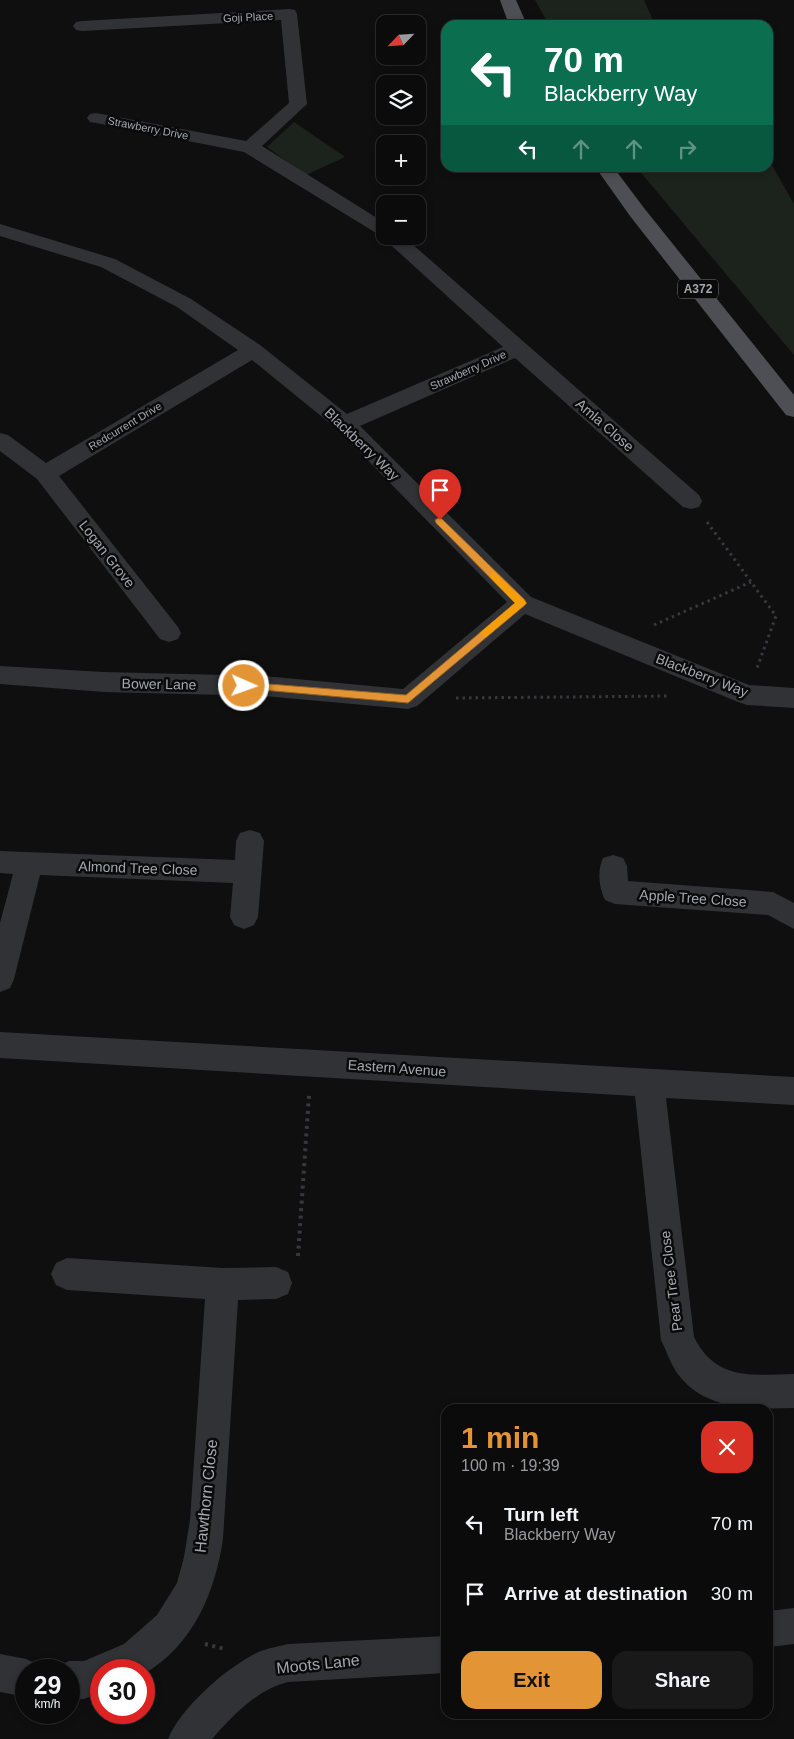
<!DOCTYPE html>
<html lang="en">
<head>
<meta charset="utf-8">
<style>
	:root { --surface:#0b0b0c; --page:#19191a; --text:#f1f3f6; --muted:#9a9b9d; --line:#2b2b2d; --accent:#e39535 }
	body { margin:0; font-family:Arial,sans-serif; background:var(--page); color:var(--text); height:100vh; display:flex; flex-direction:column; font-size:19px; white-space:nowrap }
	* { box-sizing:border-box; margin:0 }
	p { font-size:16px; color:var(--muted) }
	.icon { flex:none; width:28px; height:28px; fill:none; stroke:currentColor; stroke-width:2; stroke-linecap:round; stroke-linejoin:round }
	.map { position:relative; flex:1; overflow:hidden }
	.panel { position:absolute; left:441px; top:1404px; width:332px; height:315px; display:flex; flex-direction:column; background:var(--surface); border-radius:15px; box-shadow:0 2px 8px #0003,0 0 0 1px var(--line) }
	.panel>* { flex:none }
	.guide { position:absolute; left:441px; top:20px; width:332px; height:152px; border-radius:15px; box-shadow:0 2px 8px #0003,0 0 0 1px var(--line); background:#0b6e4f; color:#fff; overflow:hidden }
	.needle { width:32px; rotate:245deg }
	.fabs { position:absolute; left:376px; top:15px; display:grid; gap:10px }
	.fabs a { display:grid; place-items:center; width:50px; height:50px; border-radius:10px; background:var(--surface); box-shadow:0 2px 8px #0003,0 0 0 1px var(--line); font-size:25px }
	.speed { position:absolute; left:15px; top:1659px; display:flex; gap:10px; font-size:25px; font-weight:700; text-align:center }
	.speed>* { display:grid; place-content:center; width:65px; height:65px; border-radius:50%; background:var(--surface); box-shadow:0 2px 8px #0003,0 0 0 1px var(--line); line-height:1 }
	.speed small { font-size:12px; font-weight:400 }
	.speed .limit { border:8px solid #d22; background:#fff; color:#111 }
	.pin { position:absolute; display:grid; place-items:center; width:42px; height:42px; color:#fff; margin:-51px -21px; border-radius:50% 50% 50% 0; rotate:-45deg; box-shadow:0 0 5px #0007 }
	.pin .icon { rotate:45deg }
	.me { position:absolute; width:55px; margin:-28px; rotate:92deg; stroke-linejoin:round; filter:drop-shadow(0 0 4px #0008) }
	.turn { display:flex; align-items:center; gap:18px; height:105px; padding:0 20px; font-size:22px }
	.turn .icon { width:65px; height:65px; stroke-width:2.5 }
	.turn b { display:block; font-size:35px; line-height:42px }
	.lanes { display:flex; align-items:center; height:48px; padding:0 20px; background:#0003; justify-content:center; gap:25px; direction:ltr }
	.lanes .off { opacity:.35 }
	.round { display:grid; place-items:center; flex:none; width:52px; height:52px; border-radius:15px; background:var(--page) }
	.overview { display:flex; align-items:center; justify-content:space-between; height:85px; padding:0 20px }
	h1 { font-size:30px; font-weight:600; line-height:38px; color:var(--accent) }
	.cta { display:flex; gap:10px; margin-top:auto; padding:10px 20px }
	.cta a { flex:1; height:58px; border-radius:15px; background:var(--accent); color:#111; font-size:20px; font-weight:600; line-height:58px; text-align:center }
	.cta a+a { background:var(--page); color:var(--text) }
	ul { padding:0; list-style:none }
	li { display:flex; align-items:center; gap:15px; height:70px; padding:0 20px }
	li div { flex:1 }
	li b { display:block; font-size:19px }
	li em { font-style:normal }
	.map>svg:first-child { display:block }
	.green { fill:#1c231c }
	.lines { fill:none; stroke-linecap:round; stroke-linejoin:round }
	.path-far1 { stroke:#37393c; stroke-width:3; stroke-dasharray:2.5 4; stroke-linecap:butt }
	.path { stroke:#37393c; stroke-width:4; stroke-dasharray:3 4.5; stroke-linecap:butt }
	.minor { fill:#313235; fill-rule:evenodd }
	.major { fill:#4d4f54; fill-rule:evenodd }
	.route { fill:#e39535; stroke:#946122 }
	.slow { fill:#f59e0b }
	.labels { text-anchor:middle; dominant-baseline:central; stroke-width:5; stroke-linejoin:round; paint-order:stroke }
	.far-street-label { font-size:11px; fill:#a1a8b0; stroke:#0a0a0b }
	.shield { fill:#0a0a0b; stroke:#74797e; stroke-width:1 }
	.shield-label { font-size:12px; font-weight:bold; fill:#a1a8b0 }
	.street-label { font-size:14px; fill:#a1a8b0; stroke:#0a0a0b }
	.near-street-label { font-size:16px; fill:#a1a8b0; stroke:#0a0a0b }
</style>
</head>
<body>
<div class="map">
<svg width="794" height="1739" viewBox="0 0 794 1739">
	<rect width="100%" height="100%" fill="#0f0f10"/>
	<path class="green" d="M535 0H644L655 25H549Z
		M294 122 345 157 306 175 267 147Z
		M769 160 794 204V355L637 168H769Z"/>
	<g class="lines">
		<path class="path-far1" d="M707 522 776 616 757 668
			M654 625 751 582
			M456 698 670 696"/>
		<path class="path" d="M298 1256 309 1095
			M205 1644 225 1649"/>
		<path class="minor" d="M289 9 295 10 297 14 307 104 262 146 385 223V236H403L699 495 702 501 699 507 691 509 683 507 515 358 360 426 531 597 749 685 794 688V708L747 705 738 702 525 614 417 706 408 709 264 696 104 692 0 684V666L104 672 264 676 403 689 507 602 337 429 252 360 59 476 178 627 181 633 178 639 169 642 160 639 37 479 0 451V433L8 435 46 463 238 350 177 307 101 267 0 236V224L115 259 191 299 260 345 347 414 503 347 381 236 244 152 96 123 90 122 87 118 90 114 96 113 246 141 289 103 281 20 82 31 76 30 73 26 76 22 82 21Z
			M250 830 260 833 264 841 258 917 254 925 244 929 234 925 230 917 233 883 40 875 14 979 10 988 0 992V923L13 874 0 873V851L235 860 236 841 240 833Z
			M613 855 623 858 627 866 628 881 773 892 794 903V929L768 915 615 904 605 900C599 888 597 871 603 858Z
			M0 1032 794 1077V1105L666 1098 694 1337C716 1381 752 1375 794 1374V1408C755 1409 709 1411 681 1378 672 1368 667 1352 661 1340L635 1096 0 1058Z
			M67 1258 223 1268 276 1267 288 1272 292 1283 288 1294 276 1299 238 1300 223 1539C215 1593 193 1645 144 1674V1670H101V1692L84 1699H69V1670H54L56 1667 69 1661H84L124 1644 157 1615 177 1583 184 1557 190 1520 205 1299 67 1290 56 1285 51 1274 56 1263Z
			M794 1608V1644L769 1647V1611Z
			M446 1636V1673L288 1682C258 1689 232 1716 212 1739H168C180 1709 223 1671 251 1656 262 1649 276 1647 288 1644Z
			M0 1654 26 1659 39 1665 41 1670H26V1697L0 1692Z"/>
		<path class="major" d="M500 0H516L527 25H509Z
			M596 168H614L644 208 794 395V417L786 415 630 216Z"/>
	</g>
	<path class="route" d="M440 517 525 600V605L408 703 240 688 239 686 244 682 406 695 515 603 436 523 435 520Z"/>
	<path class="slow" d="M494 572 527 603 486 637 480 633 482 631 515 603 491 578V573Z"/>
	<g class="labels">
		<g class="far-street-label">
			<text transform="translate(248 17) rotate(-3)">Goji Place</text>
			<text transform="translate(148 128) rotate(11)">Strawberry Drive</text>
			<text transform="translate(468 370) rotate(-24)">Strawberry Drive</text>
			<text transform="translate(125 426) rotate(-31)">Redcurrent Drive</text>
		</g>
		<rect class="shield" x="678" y="279.5" width="40" height="19" rx="4"/>
		<g class="shield-label">
			<text x="698" y="289">A372</text>
		</g>
		<g class="street-label">
			<text transform="translate(605 425) rotate(41)">Amla Close</text>
			<text transform="translate(362 444) rotate(44)">Blackberry Way</text>
			<text transform="translate(107 554) rotate(52)">Logan Grove</text>
			<text transform="translate(702 675) rotate(21)">Blackberry Way</text>
			<text transform="translate(159 684) rotate(1)">Bower Lane</text>
			<text transform="translate(138 868) rotate(2)">Almond Tree Close</text>
			<text transform="translate(693 898) rotate(4)">Apple Tree Close</text>
			<text transform="translate(397 1068) rotate(4)">Eastern Avenue</text>
			<text transform="translate(671 1281) rotate(-97)">Pear Tree Close</text>
		</g>
		<g class="near-street-label">
			<text transform="translate(206 1496) rotate(-84)">Hawthorn Close</text>
			<text transform="translate(318 1664) rotate(-6)">Moots Lane</text>
		</g>
	</g>
</svg>
<div class="fabs">
<a><svg class="needle" viewBox="-14 -14 28 28"><path d="M0-13l5 13h-10z" fill="#e53935"/><path d="M0 13l5-13h-10z" fill="#9a9b9d"/></svg></a>
<a><svg class="icon" aria-label="layers" viewBox="0 0 24 24"><path d="M12 4l9 5-9 5-9-5zM3 14l9 5 9-5"/></svg></a>
<a>+</a>
<a>−</a>
</div>
<div class="speed"><div>29<small>km/h</small></div><div class="limit">30</div></div>
<div class="pin" style="left:440px;top:520px;background:#d93025"><svg class="icon" aria-label="arrive" viewBox="0 0 24 24"><path d="M6 21V4h12l-3 4 3 4H6"/></svg></div>
<svg class="me" style="left:244px;top:686px" viewBox="-20 -20 40 40"><circle r="17" fill="#e39535" stroke="#fff" stroke-width="3"/><path d="M0-11L8 9 0 5-8 9z" fill="#fff"/></svg>
<div class="guide">
<div class="turn"><svg class="icon" aria-label="left" viewBox="0 0 24 24"><path d="M17 20v-9H6M10 6l-5 5 5 5"/></svg><div><b>70 m</b>Blackberry Way</div></div>
<div class="lanes"><svg class="icon" aria-label="left" viewBox="0 0 24 24"><path d="M17 20v-9H6M10 6l-5 5 5 5"/></svg><svg class="icon off" aria-label="ahead" viewBox="0 0 24 24"><path d="M12 20V5M6 11l6-6 6 6"/></svg><svg class="icon off" aria-label="ahead" viewBox="0 0 24 24"><path d="M12 20V5M6 11l6-6 6 6"/></svg><svg class="icon off" aria-label="right" viewBox="0 0 24 24"><path d="M7 20v-9h11M14 6l5 5-5 5"/></svg></div>
</div>
<section class="panel">
<div class="overview"><div><h1>1 min</h1><p>100 m · 19:39</p></div><a class="round" style="background:#d93025;color:#fff"><svg class="icon" aria-label="close" viewBox="0 0 24 24"><path d="M6 6l12 12M18 6L6 18"/></svg></a></div>
<ul>
<li><svg class="icon" aria-label="left" viewBox="0 0 24 24"><path d="M17 20v-9H6M10 6l-5 5 5 5"/></svg><div><b>Turn left</b><p>Blackberry Way</p></div><em>70 m</em></li>
<li><svg class="icon" aria-label="arrive" viewBox="0 0 24 24"><path d="M6 21V4h12l-3 4 3 4H6"/></svg><div><b>Arrive at destination</b></div><em>30 m</em></li>
</ul>
<div class="cta"><a>Exit</a><a>Share</a></div>
</section>
</div>
</body>
</html>
